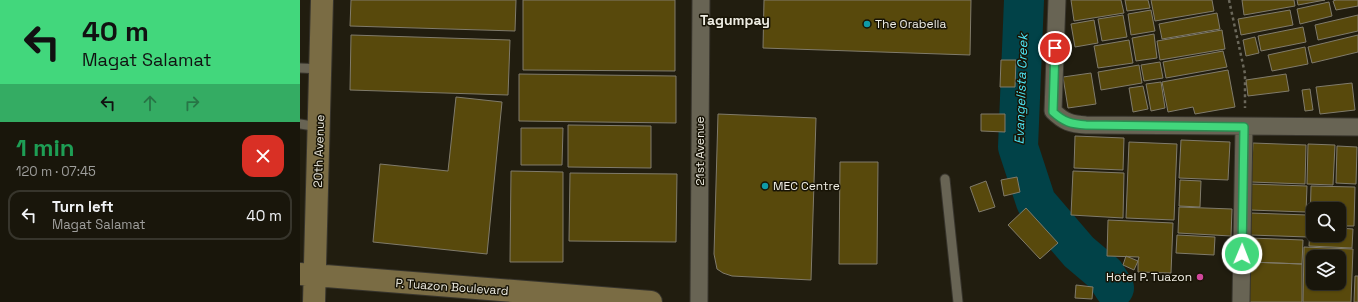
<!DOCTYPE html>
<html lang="en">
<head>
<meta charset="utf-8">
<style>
	:root { --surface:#19160b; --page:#262319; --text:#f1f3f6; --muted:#9f9f9d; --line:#37352c }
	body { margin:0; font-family:"Space Grotesk",sans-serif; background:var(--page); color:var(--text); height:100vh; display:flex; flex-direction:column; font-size:15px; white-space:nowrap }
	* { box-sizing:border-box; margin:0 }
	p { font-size:13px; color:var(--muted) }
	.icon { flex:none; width:22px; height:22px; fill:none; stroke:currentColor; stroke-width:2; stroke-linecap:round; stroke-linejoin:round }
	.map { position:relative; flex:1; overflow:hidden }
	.drawer { display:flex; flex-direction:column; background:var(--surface); width:300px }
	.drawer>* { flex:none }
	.hud { background:#42d77c; color:#111; overflow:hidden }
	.buttons { position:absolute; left:1006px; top:202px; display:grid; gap:8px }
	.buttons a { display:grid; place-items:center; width:40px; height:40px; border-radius:8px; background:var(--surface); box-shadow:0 1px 3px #0004,0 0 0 1px var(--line); font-size:20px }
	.pin { position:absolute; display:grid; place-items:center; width:34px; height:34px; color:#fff; margin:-17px; border:2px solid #fff; border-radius:50%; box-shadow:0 1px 4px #0007 }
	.me { position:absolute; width:44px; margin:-22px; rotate:1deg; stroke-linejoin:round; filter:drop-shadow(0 0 3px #0008) }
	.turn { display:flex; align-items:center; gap:14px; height:84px; padding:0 16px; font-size:18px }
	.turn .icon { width:52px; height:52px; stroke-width:2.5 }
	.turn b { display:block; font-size:28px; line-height:34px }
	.lanes { display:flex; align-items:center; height:38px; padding:0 16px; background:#0003; justify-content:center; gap:20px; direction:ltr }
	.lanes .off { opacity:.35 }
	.round { display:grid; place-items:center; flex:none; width:42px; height:42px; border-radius:12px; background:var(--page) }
	.headline { display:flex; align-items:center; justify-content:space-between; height:68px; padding:0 16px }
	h1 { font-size:24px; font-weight:700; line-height:30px; color:#1e9e55 }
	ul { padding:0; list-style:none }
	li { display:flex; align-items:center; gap:12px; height:50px; margin:0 8px 6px; padding:0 8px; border:2px solid var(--line); border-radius:12px }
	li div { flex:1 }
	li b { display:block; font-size:15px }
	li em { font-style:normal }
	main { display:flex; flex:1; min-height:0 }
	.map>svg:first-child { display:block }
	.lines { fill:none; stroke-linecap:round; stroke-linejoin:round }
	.river { stroke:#014248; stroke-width:40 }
	.building { fill:#58490c; stroke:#807b6b; fill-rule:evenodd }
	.service-casing { stroke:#38352d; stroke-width:11 }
	.minor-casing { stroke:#38352d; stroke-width:19 }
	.secondary-casing { stroke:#38352d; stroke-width:24 }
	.path { stroke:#6b685b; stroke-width:2.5; stroke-dasharray:3 3; stroke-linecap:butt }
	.service { stroke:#686454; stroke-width:9 }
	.minor { stroke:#686454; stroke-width:17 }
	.secondary { stroke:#7a6c44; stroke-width:22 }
	.route-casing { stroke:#2b8c51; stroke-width:10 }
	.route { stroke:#42d77c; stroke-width:7 }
	.culture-dot { fill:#0f9aa8; stroke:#181406; stroke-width:1.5 }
	.hotel-dot { fill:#d1479c; stroke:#181406; stroke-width:1.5 }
	.labels { text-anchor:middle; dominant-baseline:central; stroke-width:3; stroke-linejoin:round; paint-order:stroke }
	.poi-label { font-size:12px; fill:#eeece2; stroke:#181406; text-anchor:start }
	.street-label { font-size:12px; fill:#eeece2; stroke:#181406 }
	.water-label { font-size:13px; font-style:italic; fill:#4de7f8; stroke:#181406 }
	.quarter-label { font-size:14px; font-weight:bold; fill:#eeece2; stroke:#181406 }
</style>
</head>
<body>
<main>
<section class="drawer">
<div class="hud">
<div class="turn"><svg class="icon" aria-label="left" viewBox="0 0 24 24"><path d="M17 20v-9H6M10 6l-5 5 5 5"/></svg><div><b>40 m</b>Magat Salamat</div></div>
<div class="lanes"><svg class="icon" aria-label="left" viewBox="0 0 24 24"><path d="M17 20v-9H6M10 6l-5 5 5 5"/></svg><svg class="icon off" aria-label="ahead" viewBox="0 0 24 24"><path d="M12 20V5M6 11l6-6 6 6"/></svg><svg class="icon off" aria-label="right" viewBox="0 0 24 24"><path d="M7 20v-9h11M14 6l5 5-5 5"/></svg></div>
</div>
<div class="headline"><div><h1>1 min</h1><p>120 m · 07:45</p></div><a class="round" style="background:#d93025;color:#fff"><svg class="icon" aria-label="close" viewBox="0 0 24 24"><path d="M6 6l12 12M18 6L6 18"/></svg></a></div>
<ul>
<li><svg class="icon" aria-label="left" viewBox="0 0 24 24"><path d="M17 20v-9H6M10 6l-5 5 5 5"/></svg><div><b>Turn left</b><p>Magat Salamat</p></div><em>40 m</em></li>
</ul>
</section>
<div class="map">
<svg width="1058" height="302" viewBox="0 0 1058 302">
	<rect width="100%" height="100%" fill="#211d0f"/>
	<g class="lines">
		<path class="river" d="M724 0 718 147 736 202 779 252 805 274 814 288"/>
	</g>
	<path class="building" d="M51 0H216L215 31 50 26Z
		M223 0H375V71L223 70Z
		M464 0H671L670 55 463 48Z
		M771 0H821L824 13 774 21Z
		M825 0H848L850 8 827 11Z
		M851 0H912L914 11 855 21Z
		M942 0H994L995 6 944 15Z
		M997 0H1025L998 5Z
		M1036 0H1058V6L1036 10 1033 1Z
		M1029 2 1032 16 1000 24 997 9Z
		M851 10 855 31 831 35 828 14Z
		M990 10 993 25 941 35 938 19Z
		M917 13 920 29 862 39 859 24Z
		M823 15 827 37 802 41 798 19Z
		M1058 15V31L1018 40 1015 25Z
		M794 20 798 43 775 47 771 24Z
		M1003 27 1006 42 961 51 958 36Z
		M922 30 925 49 860 60 857 41Z
		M854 34 857 58 836 61 832 38Z
		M51 35 210 40 208 95 50 90Z
		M1058 35V52L1012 63 1008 47Z
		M955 37 959 53 946 56 943 40Z
		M829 40 833 63 798 68 794 46Z
		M1005 47 1008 64 972 71 968 55Z
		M923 51 927 67 866 78 863 62Z
		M701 60H716L715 87H700Z
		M860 62 863 78 844 81 841 65Z
		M839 65 842 83 801 90 798 72Z
		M928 70 935 107 895 114 893 107 868 112 862 82Z
		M791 73 796 104 768 108 763 77Z
		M219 74 376 76V123L219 121Z
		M986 74 989 91 948 96 946 80Z
		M861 82 865 108 851 111 846 84Z
		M1052 83 1055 110 1020 114 1016 87Z
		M843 86 848 109 833 112 829 88Z
		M1010 89 1013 110 1005 111 1002 90Z
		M156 97 202 102 187 254 73 242 80 164 148 171Z
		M418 114 516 118 511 280 432 276 423 273 417 269 414 254Z
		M681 114H705V132L681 131Z
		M268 125 351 126V168L268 167Z
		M221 128H263L262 165H221Z
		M775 136 824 138 823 170 774 168Z
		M881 140 930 142 928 180 879 178Z
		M829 142 877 144 874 220 826 218Z
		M953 143 1006 145 1005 184 951 182Z
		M1008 144 1035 145 1033 185 1007 184Z
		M1037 146 1057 147 1056 184 1036 183Z
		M540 162H578L577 264H539Z
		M211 171 263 172V262H210Z
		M773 171 824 173 823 218 771 215Z
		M270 173 377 174 376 242 269 241Z
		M717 177 720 192 704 196 701 180Z
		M880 180 901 181 900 207 879 206Z
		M686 181 695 207 679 212 670 187Z
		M949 184 1007 186 1006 212 949 210Z
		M1011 186 1055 187 1054 226H1039V209H1013V225H1010Z
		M879 207 932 209 931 236 878 233Z
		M726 208 758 243 740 259 708 225Z
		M950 213 1008 215V237L950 235Z
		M808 220 873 223 871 273 838 272V261L839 257 807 256Z
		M1010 227H1013V235H1039V228L1053 229 1052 248 1009 246Z
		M877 235 915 237 914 255 876 253Z
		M950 238 1003 240 1002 264 950 262Z
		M1004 247 1053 249 1051 302H1003ZM1013 257H1039V283H1013Z
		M826 256 838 261 834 270 823 265Z
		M950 262 1002 264V302H946Z
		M1055 276H1058V302H1054Z
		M776 285 793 287 792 299 775 298Z"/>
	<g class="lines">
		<g class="service-casing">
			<path id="service" d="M0 68 21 69
				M0 124 19 127
				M645 179 658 302"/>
		</g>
		<g class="minor-casing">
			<path id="minor" d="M757 0 753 111C764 122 771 124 786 125L1058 127
				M399 302 401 0
				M941 302 944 127"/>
		</g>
		<g class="secondary-casing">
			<path id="secondary" d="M0 274 351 302
				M14 302 22 0"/>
		</g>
		<path class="path" d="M929 0 945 74V108"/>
		<use href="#service" class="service"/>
		<use href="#minor" class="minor"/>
		<use href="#secondary" class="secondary"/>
	</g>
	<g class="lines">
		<g class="route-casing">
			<path id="route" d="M755 48 753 112C764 122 771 124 786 125L944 127 942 254"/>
		</g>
		<use href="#route" class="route"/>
	</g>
	<g class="culture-dot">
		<circle cx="567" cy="24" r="4"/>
		<circle cx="465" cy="186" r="4"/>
	</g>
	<circle class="hotel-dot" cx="900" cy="277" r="4"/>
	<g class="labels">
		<g class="poi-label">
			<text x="575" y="24">The Orabella</text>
			<text x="473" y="186">MEC Centre</text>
			<text x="892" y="277" text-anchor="end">Hotel P. Tuazon</text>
		</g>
		<g class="street-label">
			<text transform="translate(19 151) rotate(-88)">20th Avenue</text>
			<text transform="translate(400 151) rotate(-90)">21st Avenue</text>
			<text transform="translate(152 287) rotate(4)">P. Tuazon Boulevard</text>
		</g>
		<g class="water-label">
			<text transform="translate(721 89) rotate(-88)">Evangelista Creek</text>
		</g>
		<g class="quarter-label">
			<text x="435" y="20">Tagumpay</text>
		</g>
	</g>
</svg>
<div class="buttons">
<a><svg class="icon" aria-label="search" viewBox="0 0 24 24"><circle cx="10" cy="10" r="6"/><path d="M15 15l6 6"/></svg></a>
<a><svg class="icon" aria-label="layers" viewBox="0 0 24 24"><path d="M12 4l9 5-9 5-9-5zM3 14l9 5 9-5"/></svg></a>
</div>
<div class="pin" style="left:755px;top:48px;background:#d93025"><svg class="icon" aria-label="arrive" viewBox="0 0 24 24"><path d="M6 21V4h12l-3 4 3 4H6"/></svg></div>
<svg class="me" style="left:942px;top:254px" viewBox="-20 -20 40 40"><circle r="17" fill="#42d77c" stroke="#fff" stroke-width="3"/><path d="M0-11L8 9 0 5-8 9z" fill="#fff"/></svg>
</div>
</main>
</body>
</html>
